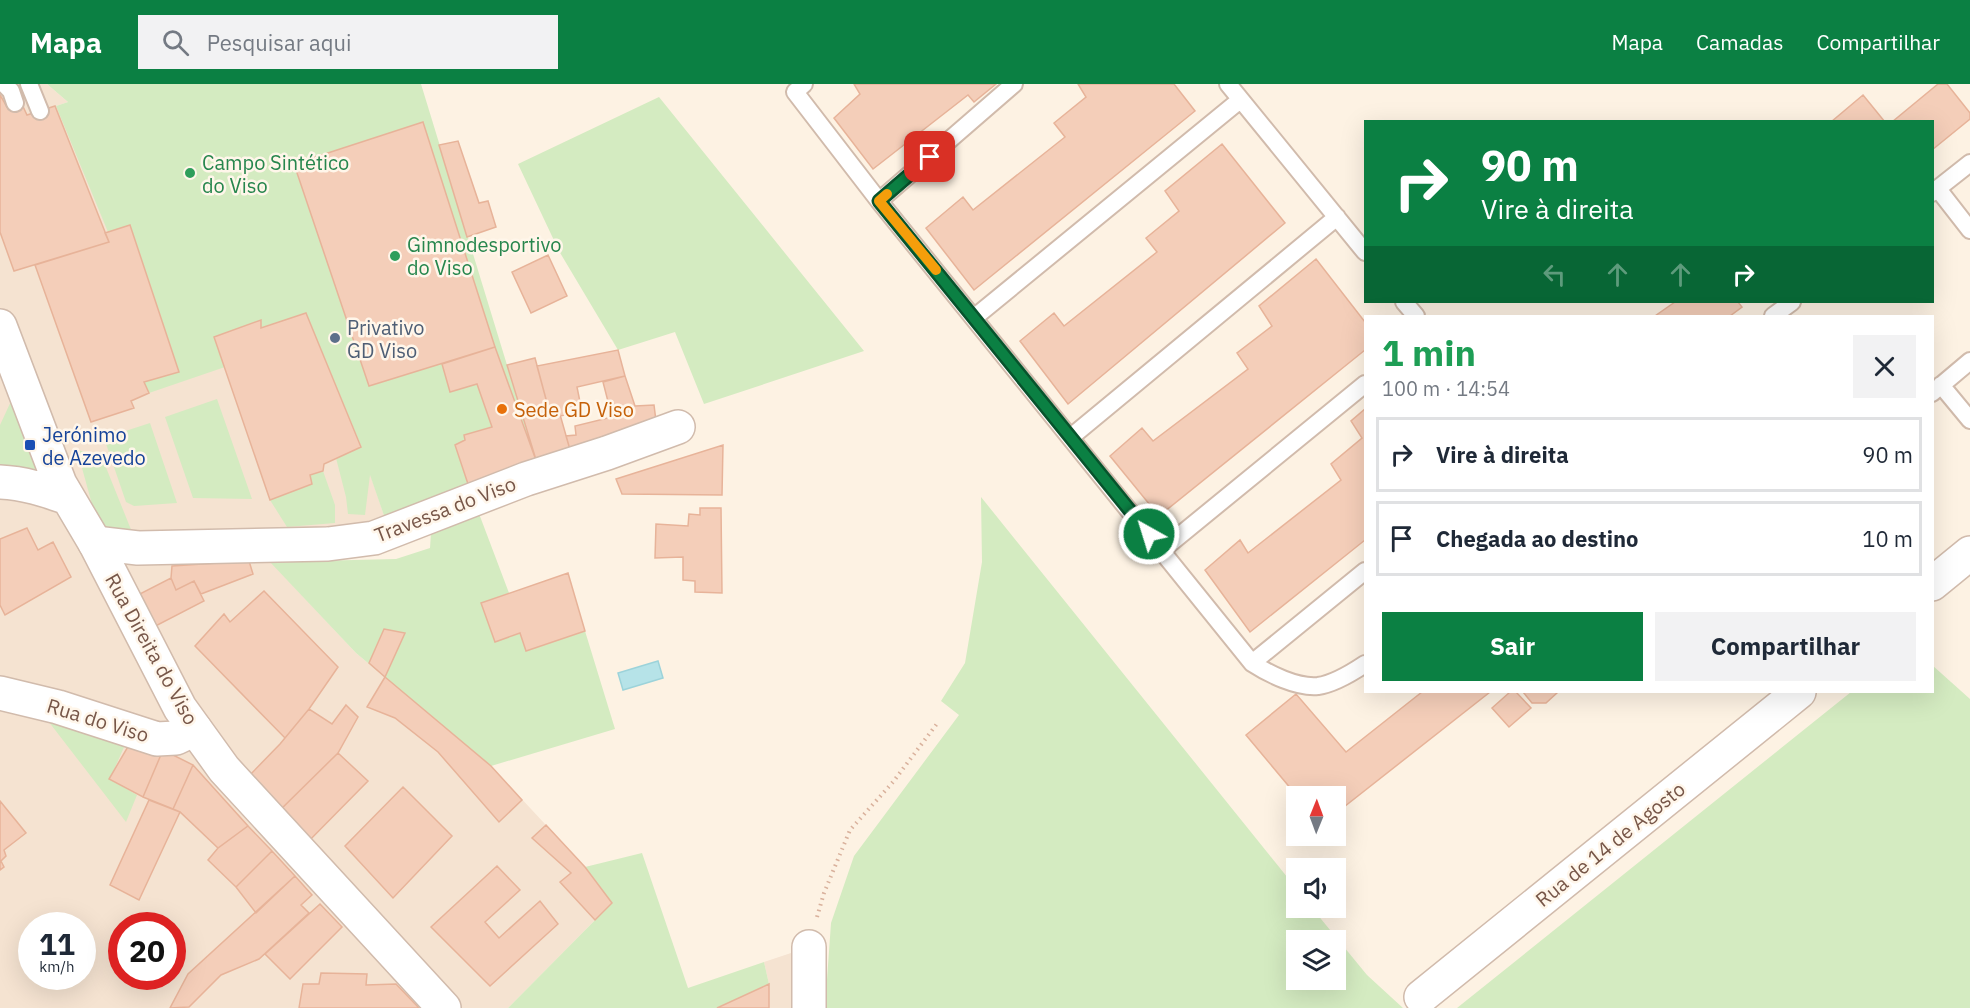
<!DOCTYPE html>
<html lang="pt">
<head>
<meta charset="utf-8">
<style>
	:root { --surface:#fff; --page:#f2f2f3; --text:#1f2937; --muted:#747a83; --line:#e0e1e3; --accent:#0b8043 }
	body { margin:0; font-family:"IBM Plex Sans",sans-serif; background:var(--page); color:var(--text); height:100vh; display:flex; flex-direction:column; font-size:22px; white-space:nowrap }
	* { box-sizing:border-box; margin:0 }
	p { font-size:20px; color:var(--muted) }
	.icon { flex:none; width:33px; height:33px; fill:none; stroke:currentColor; stroke-width:2; stroke-linecap:round; stroke-linejoin:round }
	.map { position:relative; flex:1; overflow:hidden }
	.panel { position:absolute; left:1364px; top:231px; width:570px; height:378px; display:flex; flex-direction:column; background:var(--surface); border-radius:0px; box-shadow:0 6px 24px #0002 }
	.panel>* { flex:none }
	.top-card { position:absolute; left:1364px; top:36px; width:570px; height:183px; border-radius:0px; box-shadow:0 6px 24px #0002; background:#0b8043; color:#fff; overflow:hidden }
	.needle { width:39px; rotate:1deg }
	.fabs { position:absolute; left:1286px; top:702px; display:grid; gap:12px }
	.fabs a { display:grid; place-items:center; width:60px; height:60px; border-radius:0px; background:var(--surface); box-shadow:0 6px 24px #0002; font-size:30px }
	.speed { position:absolute; left:18px; top:828px; display:flex; gap:12px; font-size:30px; font-weight:700; text-align:center }
	.speed>* { display:grid; place-content:center; width:78px; height:78px; border-radius:50%; background:var(--surface); box-shadow:0 6px 24px #0002; line-height:1 }
	.speed small { font-size:15px; font-weight:400 }
	.speed .limit { border:9px solid #d22; background:#fff; color:#111 }
	.pin { position:absolute; display:grid; place-items:center; width:51px; height:51px; color:#fff; margin:-26px; border-radius:12px; box-shadow:0 3px 9px #0006 }
	.me { position:absolute; width:66px; margin:-33px; rotate:321deg; stroke-linejoin:round; filter:drop-shadow(0 0 4px #0008) }
	.turn { display:flex; align-items:center; gap:21px; height:126px; padding:0 18px; font-size:27px }
	.turn .icon { width:78px; height:78px; stroke-width:2.5 }
	.turn b { display:block; font-size:42px; line-height:51px }
	.lanes { display:flex; align-items:center; height:57px; padding:0 18px; background:#0003; justify-content:center; gap:30px; direction:ltr }
	.lanes .off { opacity:.35 }
	.round { display:grid; place-items:center; flex:none; width:63px; height:63px; border-radius:0px; background:var(--page) }
	.headline { display:flex; align-items:center; justify-content:space-between; height:102px; padding:0 18px }
	h1 { font-size:36px; font-weight:800; line-height:45px; color:#1e9e55 }
	.primary-button { display:flex; gap:12px; margin-top:auto; padding:12px 18px }
	.primary-button a { flex:1; height:69px; border-radius:0px; background:var(--accent); color:#fff; font-size:24px; font-weight:800; line-height:69px; text-align:center }
	.primary-button a+a { background:var(--page); color:var(--text) }
	ul { padding:0; list-style:none }
	li { display:flex; align-items:center; gap:18px; height:75px; margin:0 12px 9px; padding:0 6px; border:3px solid var(--line); border-radius:0px }
	li div { flex:1 }
	li b { display:block; font-size:22px }
	li em { font-style:normal }
	header { display:flex; align-items:center; gap:36px; box-sizing:border-box; height:84px; padding:0 30px; background:var(--accent); color:#fff }
	header strong { font-size:28px }
	nav { display:flex; gap:33px; margin-inline-start:auto; font-size:21px }
	.search { width:420px; height:54px; background:var(--page); display:flex; align-items:center; gap:15px; box-sizing:border-box; padding:0 21px; border-radius:0px; color:var(--muted); font-size:22px }
	.map>svg:first-child { display:block }
	.residential { fill:#f5e3d1; fill-rule:evenodd }
	.green { fill:#d4ebc1; fill-rule:evenodd }
	.water { fill:#b6e3e8; stroke:#9cd3da; stroke-width:1.5 }
	.building { fill:#f4ceb9; stroke:#e7b399; stroke-width:1.5 }
	.lines { fill:none; stroke-linecap:round; stroke-linejoin:round }
	.service-casing { stroke:#d1bbac; stroke-width:20 }
	.minor-casing { stroke:#d1bbac; stroke-width:36 }
	.tertiary-casing { stroke:#d1bbac; stroke-width:36 }
	.path { stroke:#d9b19c; stroke-width:4; stroke-dasharray:1.5 4.5; stroke-linecap:butt }
	.service { stroke:#fff; stroke-width:16 }
	.minor { stroke:#fff; stroke-width:33 }
	.tertiary { stroke:#fff; stroke-width:33 }
	.route-casing { stroke:#07532c; stroke-width:15 }
	.route { stroke:#0b8043; stroke-width:10 }
	.slow { stroke:#f59e0b; stroke-width:10 }
	.leisure-dot { fill:#2e9e5b; stroke:#fff6ea; stroke-width:2 }
	.service-dot { fill:#5c6f8a; stroke:#fff6ea; stroke-width:2 }
	.food-dot { fill:#e8710a; stroke:#fff6ea; stroke-width:2 }
	.transit-dot { fill:#1a4fb4; stroke:#fff6ea; stroke-width:2 }
	.labels { text-anchor:middle; dominant-baseline:central; stroke-width:5; stroke-linejoin:round; paint-order:stroke }
	.leisure-label { font-size:20px; fill:#27864d; stroke:#fff6ea; text-anchor:start }
	.service-label { font-size:20px; fill:#4e5e75; stroke:#fff6ea; text-anchor:start }
	.food-label { font-size:20px; fill:#c56008; stroke:#fff6ea; text-anchor:start }
	.transit-label { font-size:20px; fill:#164399; stroke:#fff6ea; text-anchor:start }
	.street-label { font-size:20px; fill:#775648; stroke:#fff6ea }
</style>
</head>
<body>
<header>
<strong>Mapa</strong>
<div class="search"><svg class="icon" aria-label="search" viewBox="0 0 24 24"><circle cx="10" cy="10" r="6"/><path d="M15 15l6 6"/></svg>Pesquisar aqui</div>
<nav><a>Mapa</a><a>Camadas</a><a>Compartilhar</a></nav>
</header>
<div class="map">
<svg width="1970" height="924" viewBox="0 0 1970 924">
	<rect width="100%" height="100%" fill="#fdf2e3"/>
	<path class="residential" d="M0 0H47L68 18 56 22 143 136 303 222 361 363 390 449 270 477 356 569 491 682 585 783 612 819 508 924H0ZM32 842H82V892H32ZM122 842H172V892H122Z
		M809 863V924H717L769 900 764 878Z"/>
	<path class="green" d="M47 0H421L537 379 390 449 370 391 365 431 348 430 346 413 336 374 361 362 306 229 261 244V237L215 253 225 283 149 309 144 298 179 287 130 141 108 148 56 22 68 18Z
		M659 13 864 267 704 320 675 248 618 266 559 167 518 80Z
		M13 313 42 390 0 387V341Z
		M217 315 252 415 193 414 165 333Z
		M150 339 177 419 134 422 126 418 104 354Z
		M77 366 101 371 134 453 110 447 95 431Z
		M323 387 335 421V439L287 443 270 416 310 391Z
		M981 413 1296 804V824H1312L1367 891 1403 924H825L831 839 854 772 959 631 941 617 965 579 982 478ZM1296 856H1335V896H1296Z
		M478 427 509 509 482 519 495 558 520 549 526 567 585 547 615 645 491 682 356 569 270 478 396 475 430 464 431 449Z
		M1932 581 1970 615V924H1457L1851 608H1932Z
		M42 629 128 654 110 695 137 711 126 738Z
		M642 769 688 904 764 878 769 900 717 924H508L612 819 585 783Z"/>
	<path class="water" d="M658 577 663 594 623 606 618 589Z"/>
	<path class="building" d="M854 0H996L974 18 968 11 873 85 834 34 860 10Z
		M1078 0H1174L1195 27 974 206 926 144 963 113 973 126 1065 53 1054 39 1086 13Z
		M1938 0H1947L1970 29V35L1932 66V38H1892Z
		M0 11 7 23 20 16 27 31 55 22 109 158 14 187 0 148Z
		M1863 11 1885 38H1831Z
		M423 38 495 263 369 302 294 80Z
		M458 57 479 119 488 117 496 143 467 153 439 61Z
		M1222 60 1285 139 1068 320 1020 257 1054 229 1064 242 1157 168 1146 154 1179 127 1165 107Z
		M130 141 179 288 144 298 149 309 131 317 134 324 91 338 35 181 109 158 105 149Z
		M548 171 567 212 531 229 512 188Z
		M1316 175 1365 238V266L1159 432 1110 372 1142 344 1153 357 1248 285 1237 269 1272 242 1259 222Z
		M1675 218H1738L1742 223 1730 232H1655Z
		M306 229 361 363 324 380 323 387 310 391 312 400 270 416 214 253 261 236V244Z
		M495 263 537 379 470 406 455 361 465 356 464 351 492 343 477 300 450 308 442 280Z
		M618 266 625 292 577 303 582 328 560 332 559 327 550 330 537 282Z
		M535 274 550 330 559 327 573 376 537 379 507 281Z
		M625 292 635 322 654 321 657 345 573 376 566 352 576 351 575 342 612 333 603 298Z
		M1365 325V456L1250 548 1205 486 1240 456 1248 469 1341 396 1331 380 1362 354 1351 337Z
		M723 361 722 411 622 410 616 395Z
		M700 424H721L722 509 695 508V497L683 496V473L655 474 656 440 688 442 689 430 700 431Z
		M27 444 38 466 53 458 71 493 5 531 0 521V455Z
		M249 477 253 490 201 510 194 497 176 506 171 494 172 482Z
		M568 489 585 547 526 567 520 549 495 558 481 519Z
		M171 494 176 506 194 497 204 517 144 548 128 516Z
		M264 507 338 583 309 625 285 654 195 562 224 530 230 538Z
		M384 545 405 549 385 593 369 579Z
		M385 593 491 682 522 716 499 738 438 668 395 634 367 623Z
		M1422 608H1490L1335 730V712H1297L1246 651 1296 610 1346 668Z
		M1510 608H1516L1531 624 1509 643 1492 624Z
		M1523 608H1558L1546 619H1532Z
		M346 621 358 633 338 669 276 730 246 695 280 660 309 625 332 640Z
		M133 654 163 666 143 713 109 695Z
		M163 666 193 681 173 725 143 713Z
		M338 669 368 697 299 767 270 736Z
		M193 681 248 742 218 764 180 728 173 725Z
		M403 703 452 752 393 814 345 762Z
		M149 716 180 728 139 816 110 801Z
		M0 717 26 749 4 766 6 772 1 777 4 783 0 786Z
		M546 741 585 783 612 819 595 836 560 798 571 789 532 754Z
		M248 742 272 767 236 803 208 776 218 764Z
		M272 767 295 792 256 829 236 803Z
		M497 782 520 806 485 838 499 854 540 817 558 840 490 902 431 843Z
		M295 792 312 811 301 821 309 829 259 875 221 891 189 923 170 924 188 890Z
		M320 820 342 843 290 895 265 870Z
		M321 889 367 890 366 901 396 900 419 924H299L303 900H319Z
		M769 900V924H717Z"/>
	<g class="lines">
		<g class="service-casing">
			<path id="service" d="M4 0 11 7 15 19
				M29 0 40 27
				M804 0 795 8 879 117 1252 579C1269 590 1297 604 1318 602 1333 600 1353 588 1365 580
				M1228 0 1365 168
				M1938 105 1970 146
				M1932 109 1970 79
				M879 117 1014 0
				M1404 218 1416 232
				M1773 232 1792 218
				M975 233 1240 16
				M1941 301 1970 336
				M1932 309 1970 277
				M1071 353 1337 133
				M1162 466 1365 300
				M1252 579 1365 487"/>
		</g>
		<g class="minor-casing">
			<path id="minor" d="M95 459 138 464 232 462 328 460 374 454 526 395 607 369 678 343
				M1932 500 1970 469
				M0 609 58 623 157 655 176 654 195 645
				M809 863V924
				M1421 913 1799 608"/>
		</g>
		<g class="tertiary-casing">
			<path id="tertiary" d="M0 242 60 400 95 459 180 624 224 685 444 924
				M0 398C24 399 45 406 68 414"/>
		</g>
		<path class="path" d="M817 833 824 809 850 746 893 698 939 637"/>
		<use href="#service" class="service"/>
		<use href="#minor" class="minor"/>
		<use href="#tertiary" class="tertiary"/>
	</g>
	<g class="lines">
		<g class="route-casing">
			<path id="route" d="M930 73 879 117 1149 450"/>
		</g>
		<use href="#route" class="route"/>
		<path class="slow" d="M887 110 879 117 936 186"/>
	</g>
	<g class="leisure-dot">
		<circle cx="190" cy="89" r="6"/>
		<circle cx="395" cy="172" r="6"/>
	</g>
	<circle class="service-dot" cx="335" cy="254" r="6"/>
	<circle class="food-dot" cx="502" cy="325" r="6"/>
	<rect class="transit-dot" x="24" y="355" width="12" height="12" rx="3"/>
	<g class="labels">
		<g class="leisure-label">
			<text x="202" y="78">Campo Sintético<tspan x="202" dy="23">do Viso</tspan></text>
			<text x="407" y="160">Gimnodesportivo<tspan x="407" dy="23">do Viso</tspan></text>
		</g>
		<g class="service-label">
			<text x="347" y="243">Privativo<tspan x="347" dy="23">GD Viso</tspan></text>
		</g>
		<g class="food-label">
			<text x="514" y="325">Sede GD Viso</text>
		</g>
		<g class="transit-label">
			<text x="42" y="350">Jerónimo<tspan x="42" dy="23">de Azevedo</tspan></text>
		</g>
		<g class="street-label">
			<text transform="translate(445 425) rotate(-21)">Travessa do Viso</text>
			<text transform="translate(152 565) rotate(61)">Rua Direita do Viso</text>
			<text transform="translate(98 636) rotate(17)">Rua do Viso</text>
			<text transform="translate(1610 760) rotate(-39)">Rua de 14 de Agosto</text>
		</g>
	</g>
</svg>
<div class="fabs">
<a><svg class="needle" viewBox="-14 -14 28 28"><path d="M0-13l5 13h-10z" fill="#e53935"/><path d="M0 13l5-13h-10z" fill="#747a83"/></svg></a>
<a><svg class="icon" aria-label="sound" viewBox="0 0 24 24"><path d="M4 9h4l5-4v14l-5-4H4zM17 9q2 3 0 6"/></svg></a>
<a><svg class="icon" aria-label="layers" viewBox="0 0 24 24"><path d="M12 4l9 5-9 5-9-5zM3 14l9 5 9-5"/></svg></a>
</div>
<div class="speed"><div>11<small>km/h</small></div><div class="limit">20</div></div>
<div class="pin" style="left:930px;top:73px;background:#d93025"><svg class="icon" aria-label="arrive" viewBox="0 0 24 24"><path d="M6 21V4h12l-3 4 3 4H6"/></svg></div>
<svg class="me" style="left:1149px;top:450px" viewBox="-20 -20 40 40"><circle r="17" fill="#0b8043" stroke="#fff" stroke-width="3"/><path d="M0-11L8 9 0 5-8 9z" fill="#fff"/></svg>
<div class="top-card">
<div class="turn"><svg class="icon" aria-label="right" viewBox="0 0 24 24"><path d="M7 20v-9h11M14 6l5 5-5 5"/></svg><div><b>90 m</b>Vire à direita</div></div>
<div class="lanes"><svg class="icon off" aria-label="left" viewBox="0 0 24 24"><path d="M17 20v-9H6M10 6l-5 5 5 5"/></svg><svg class="icon off" aria-label="ahead" viewBox="0 0 24 24"><path d="M12 20V5M6 11l6-6 6 6"/></svg><svg class="icon off" aria-label="ahead" viewBox="0 0 24 24"><path d="M12 20V5M6 11l6-6 6 6"/></svg><svg class="icon" aria-label="right" viewBox="0 0 24 24"><path d="M7 20v-9h11M14 6l5 5-5 5"/></svg></div>
</div>
<section class="panel">
<div class="headline"><div><h1>1 min</h1><p>100 m · 14:54</p></div><a class="round"><svg class="icon" aria-label="close" viewBox="0 0 24 24"><path d="M6 6l12 12M18 6L6 18"/></svg></a></div>
<ul>
<li><svg class="icon" aria-label="right" viewBox="0 0 24 24"><path d="M7 20v-9h11M14 6l5 5-5 5"/></svg><div><b>Vire à direita</b></div><em>90 m</em></li>
<li><svg class="icon" aria-label="arrive" viewBox="0 0 24 24"><path d="M6 21V4h12l-3 4 3 4H6"/></svg><div><b>Chegada ao destino</b></div><em>10 m</em></li>
</ul>
<div class="primary-button"><a>Sair</a><a>Compartilhar</a></div>
</section>
</div>
</body>
</html>
